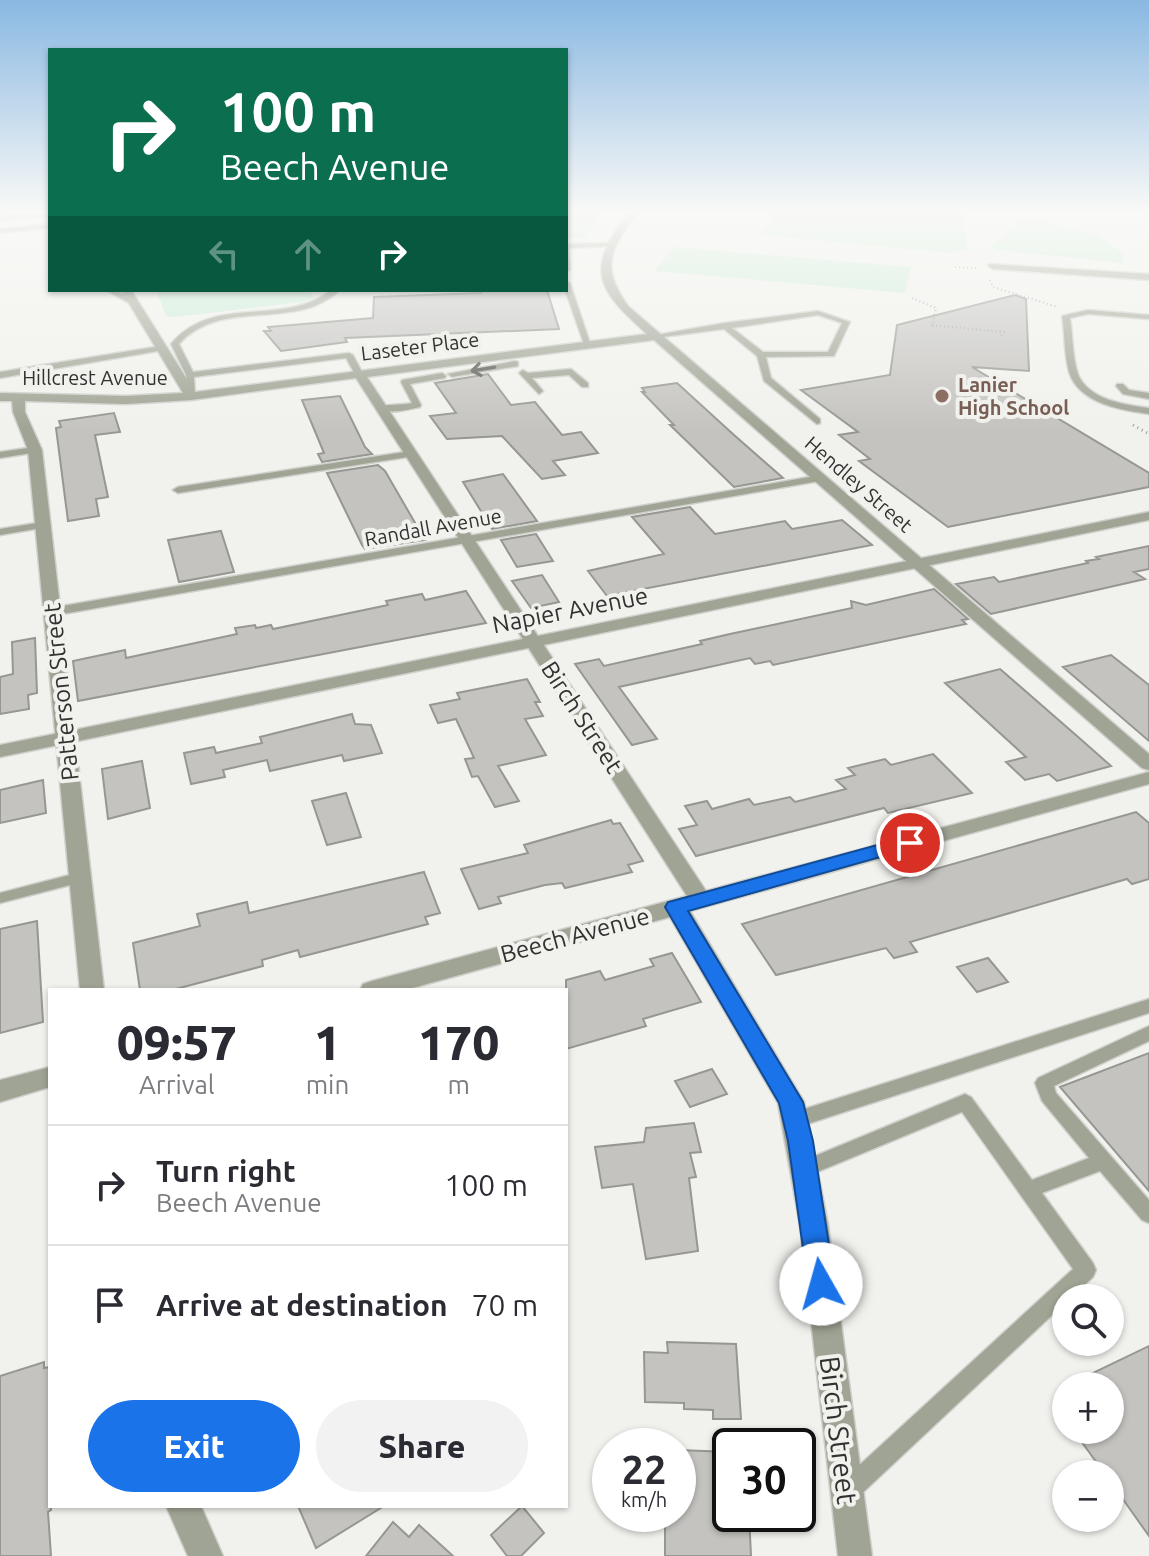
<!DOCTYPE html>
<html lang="en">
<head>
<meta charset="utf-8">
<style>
	:root { --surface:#fff; --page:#f2f2f3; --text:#2b2b33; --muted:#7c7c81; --line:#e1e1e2; --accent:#1a73e8 }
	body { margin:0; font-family:Ubuntu,sans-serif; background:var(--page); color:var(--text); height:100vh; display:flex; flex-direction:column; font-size:30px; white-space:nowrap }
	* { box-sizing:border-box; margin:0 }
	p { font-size:26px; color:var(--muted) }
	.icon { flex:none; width:44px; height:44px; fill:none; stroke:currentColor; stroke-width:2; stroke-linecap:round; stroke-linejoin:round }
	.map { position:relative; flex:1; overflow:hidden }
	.panel { position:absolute; left:48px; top:988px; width:520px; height:520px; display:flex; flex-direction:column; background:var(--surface); border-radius:0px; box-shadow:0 2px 6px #0004 }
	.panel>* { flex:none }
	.guide { position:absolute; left:48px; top:48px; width:520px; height:244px; border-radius:0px; box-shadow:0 2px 6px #0004; background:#0b6e4f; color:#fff; overflow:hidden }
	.controls { position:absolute; left:1052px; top:1284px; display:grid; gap:16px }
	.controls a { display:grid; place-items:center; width:72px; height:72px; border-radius:50%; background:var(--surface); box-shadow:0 2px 6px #0004; font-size:40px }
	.speed { position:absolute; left:592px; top:1428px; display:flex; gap:16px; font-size:40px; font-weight:700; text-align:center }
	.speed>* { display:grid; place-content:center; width:104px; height:104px; border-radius:50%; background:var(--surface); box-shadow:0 2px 6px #0004; line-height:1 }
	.speed small { font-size:20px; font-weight:400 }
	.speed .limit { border:4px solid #111; border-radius:12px; background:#fff; color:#111 }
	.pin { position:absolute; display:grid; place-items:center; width:68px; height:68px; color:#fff; margin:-34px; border:4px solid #fff; border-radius:50%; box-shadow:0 2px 8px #0007 }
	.me { position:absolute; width:88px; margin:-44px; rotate:353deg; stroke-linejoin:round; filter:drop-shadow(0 0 6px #0008) }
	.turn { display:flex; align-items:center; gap:28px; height:168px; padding:0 40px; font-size:36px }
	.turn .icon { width:104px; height:104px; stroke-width:2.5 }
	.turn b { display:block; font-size:56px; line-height:68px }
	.lanes { display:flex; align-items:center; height:76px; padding:0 40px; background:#0003; justify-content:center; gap:40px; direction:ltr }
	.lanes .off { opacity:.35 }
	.eta { display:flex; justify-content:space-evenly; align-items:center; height:136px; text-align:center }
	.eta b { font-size:48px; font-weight:800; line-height:56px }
	.cta { display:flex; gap:16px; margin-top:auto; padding:16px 40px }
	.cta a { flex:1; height:92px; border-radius:48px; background:var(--accent); color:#fff; font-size:32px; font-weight:800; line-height:92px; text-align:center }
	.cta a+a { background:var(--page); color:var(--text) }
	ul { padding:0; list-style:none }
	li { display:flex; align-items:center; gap:24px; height:120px; padding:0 40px; border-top:2px solid var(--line) }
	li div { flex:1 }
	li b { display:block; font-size:30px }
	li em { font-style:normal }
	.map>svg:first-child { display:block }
	.green { fill:#c9edd5 }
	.building { fill:#c4c3c0; stroke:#969692; stroke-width:2 }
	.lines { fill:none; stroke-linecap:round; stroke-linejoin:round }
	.service-casing { stroke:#cfcfcb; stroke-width:3 }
	.minor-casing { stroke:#cfcfcb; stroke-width:3 }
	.tertiary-casing { stroke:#cfcfcb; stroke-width:3 }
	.path-far1 { stroke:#9d9d9b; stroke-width:2; stroke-dasharray:1 3; stroke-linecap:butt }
	.path { stroke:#9d9d9b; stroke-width:3; stroke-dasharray:1 4; stroke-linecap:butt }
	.service { fill:#9fa494; fill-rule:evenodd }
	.minor { fill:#9fa494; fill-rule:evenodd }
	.tertiary { fill:#9fa494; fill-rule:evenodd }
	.oneway { stroke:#585a54 }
	.route { fill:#1a73e8; stroke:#114b97; stroke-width:2 }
	.education-dot { fill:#8d6e63; stroke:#f1f1ed; stroke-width:3 }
	.labels { text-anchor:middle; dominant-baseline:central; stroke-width:8; stroke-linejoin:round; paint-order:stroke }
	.far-street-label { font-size:20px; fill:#323231; stroke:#f1f1ed }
	.far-education-label { font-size:20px; font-weight:bold; fill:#785e54; stroke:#f1f1ed; text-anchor:start }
	.street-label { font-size:24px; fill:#323231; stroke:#f1f1ed }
	.near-street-label { font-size:28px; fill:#323231; stroke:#f1f1ed }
</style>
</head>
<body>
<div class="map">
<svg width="1149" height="1556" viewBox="0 0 1149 1556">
	<rect width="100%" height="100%" fill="#f1f1ed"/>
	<path class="green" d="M566 213H601L584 238H566Z
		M775 213H962L968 250 951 253 762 235Z
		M1026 218 1098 235 1124 254 1122 263 997 250 990 246Z
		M673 247 911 267 905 293 655 271Z
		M156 290H309L314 298 302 302 175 317 166 316Z"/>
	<path class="building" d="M480 290H547L559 329 345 338 347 342 281 351 264 331H271L268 327 373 318 374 297 481 293Z
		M1015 295 1026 299 1029 371 972 367 1149 473V487L948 527 859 461 870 459 839 435 858 432 801 390 890 375 897 325Z
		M488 374 511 405 535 402 562 435 581 432 598 453 553 461 565 475 542 479 502 436 447 439 430 416 456 413 435 383Z
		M677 383 734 435 783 478 734 487 670 425H674L642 392H645L642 388Z
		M340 396 365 447 372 454 322 462 318 454 324 453 302 400Z
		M114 413 120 432 95 435 108 497 96 499 99 516 68 521 56 428 61 427 59 421Z
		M378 465 385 471 425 540 365 549 362 545 327 473Z
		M503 474 537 521 492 529 463 482Z
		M690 507 715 534 785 521 792 529 842 520 872 545 607 596 588 571 664 554 632 517Z
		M221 531 234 572 179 582 168 540Z
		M536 534 553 561 517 567 501 540Z
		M1149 546V569L1134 572 1145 579 991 614 956 584 994 577 999 582 1088 563 1086 561 1099 559 1096 557Z
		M542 575 559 602 531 608 512 581Z
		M934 589 968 619 962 620 966 624 773 665 770 661 755 664 750 658 619 687 657 739 632 745 575 664 599 659 604 666 702 644 700 641 730 634 852 608 851 601 866 605Z
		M466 591 486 623 78 701 73 661 125 650 126 658 237 634 235 628 255 625 256 628 271 625 273 629 388 605 386 601 422 594 425 600Z
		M35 638 37 693 28 695 29 709 0 714V677L13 674 12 642Z
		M1111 655 1149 685V741L1063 667Z
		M1000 669 1077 736 1111 766 1057 781 1049 774 1025 780 1006 762 1026 757 945 683Z
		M527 679 540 702H535L543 716 525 719 546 755 498 766 519 801 495 807 478 776 472 777 465 759 474 758 456 719 438 723 430 705 460 699 457 693Z
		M352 714 355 724 371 725 382 753 344 761 342 755 270 771 267 760 223 770 225 777 191 784 184 753 214 747 216 753 262 743 260 737Z
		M933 754 972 793 888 813 884 808 696 856 679 829 697 825 685 806 707 801 712 809 749 799 754 805 790 797 795 802 846 789 836 780 855 775 848 768 885 759 891 765Z
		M142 761 150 808 108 819 102 769Z
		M43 780 46 813 0 823V790Z
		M346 793 361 837 327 845 312 801Z
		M1136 812 1149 823V879L1132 884 1127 879 910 942 917 952 894 958 886 948 776 975 742 924Z
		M611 820 613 824 620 823 643 861 628 865 632 872 565 888 562 883 545 885 498 897 501 903 479 909 461 869 528 853 524 845Z
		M424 872 440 913 425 917 428 924 300 957 298 950 262 960 263 966 172 990H140L133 943 200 926 197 914 247 902 249 913Z
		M37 921 43 1022 0 1033V929Z
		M672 953 701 1002 643 1019 646 1026 566 1049V980L600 971 605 980 654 966 650 959Z
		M988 958 1008 982 977 992 957 967Z
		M1149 1053V1191L1060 1087Z
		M712 1069 727 1094 690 1107 675 1081Z
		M694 1123 701 1152 690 1153 696 1177 689 1178 698 1251 646 1259 633 1184 602 1188 595 1147 644 1142 646 1128Z
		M667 1342 736 1344 741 1419H713V1410L684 1409V1403L645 1402 644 1352 668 1353Z
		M1149 1346V1536L1110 1481V1474H1105L1073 1430H1110V1386H1066Z
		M44 1362V1368L50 1367 51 1510 48 1512 51 1556H0V1376Z
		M678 1450 730 1452V1514H749L751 1556H665V1514H678Z
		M298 1506H384L316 1548Z
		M522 1506 544 1533 521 1556H507L491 1535Z
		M393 1522 409 1537 419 1525 453 1556H366Z"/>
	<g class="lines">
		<g class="service-casing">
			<path id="service" d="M39 213H50V216L0 221V217Z
				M50 224V228L0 233V229Z
				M610 243 612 246 569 248 570 270 566 272V244Z
				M566 281 570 283 591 346 584 344 565 290Z
				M106 290H116L134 300 127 302Z
				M331 290H340C295 333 222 296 179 344L193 372 349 353 353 355 363 374 362 376H356L346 358 194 377 195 396 188 398 186 375 171 344C213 293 284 328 331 290Z
				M1088 310 1149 315V319L1088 314 1070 318C1073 336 1072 356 1078 374 1088 400 1126 405 1149 408V414C1122 410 1079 404 1069 372 1064 354 1065 334 1062 316Z
				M818 311 850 322 834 356 766 357 771 378 820 419V423L817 424 764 381 757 356 724 329 655 338 651 336 724 323ZM818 315 842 323 828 352H763L732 328Z
				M161 346 165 348 164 350 0 378V372Z
				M515 361 518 362V366L452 377 448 374Z
				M571 369 588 383V387H582L569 375 532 378 543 391 539 394 519 373 523 370 528 373Z
				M442 373 446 376 445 378 410 384 421 405 420 407C406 410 390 415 376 408 385 403 401 406 412 403L401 382 402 380Z
				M1117 384H1123L1129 390 1149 393V399L1123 394 1116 386Z
				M35 447 40 450 38 452 0 458V452Z
				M411 451 416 454 414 456 178 493 173 490 178 487Z
				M821 475 825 476V480L51 616 45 612 51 608Z
				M43 522 47 523V527L0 535V529Z
				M81 872 86 873 89 877 86 881 0 903V893Z
				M1149 999V1013L795 1128 788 1126 786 1120 788 1114 795 1112Z
				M1149 1026V1041L1054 1086 1056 1093 1149 1200V1223L1142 1220 1100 1171 1042 1193 1093 1263 1096 1270 1093 1277 1071 1298H1066V1302L857 1498 849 1502 841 1498 837 1490 841 1482 1073 1269 962 1112 805 1177 798 1175 795 1169 798 1163 965 1094 971 1097 1032 1180 1089 1158 1042 1101 1035 1083 1038 1078Z"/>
		</g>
		<g class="minor-casing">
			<path id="minor" d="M628 213H637C611 249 599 267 629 307L1149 754V770L1142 768 654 340 367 377 706 891 1149 772V784L690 911 804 1102 828 1225 872 1556H838L800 1225 778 1103 670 917 405 990H360L363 984 372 981 687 896 356 378 191 400 126 404 25 401V412L42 450 104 990H80L28 450 13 412 12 401H0V393L126 396 183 393 121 290H131L195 392 647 334C596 289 585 270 628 213Z
				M989 264 1149 274V280L993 269 988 266Z
				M50 1067V1087L0 1102V1080Z
				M166 1506H201L223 1556H188Z"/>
		</g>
		<g class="tertiary-casing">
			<path id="tertiary" d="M1149 512V520L0 757V745Z"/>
		</g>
		<path class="path-far1" d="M955 267 976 268
			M990 280 993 287 1058 307
			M912 298 936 308 932 328
			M932 325 1004 332 1000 337"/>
		<path class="path" d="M1133 425 1149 434"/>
		<use href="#service" class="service"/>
		<use href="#minor" class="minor"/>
		<use href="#tertiary" class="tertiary"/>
	</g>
	<defs><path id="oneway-shaft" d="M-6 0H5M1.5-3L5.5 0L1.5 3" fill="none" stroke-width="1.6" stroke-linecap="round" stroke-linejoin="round" transform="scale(2)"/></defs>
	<use class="oneway" href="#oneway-shaft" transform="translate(483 369) rotate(171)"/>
	<linearGradient id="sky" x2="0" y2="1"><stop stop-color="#89b8e2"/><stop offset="0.49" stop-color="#f9f9f7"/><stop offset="1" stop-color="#f9f9f7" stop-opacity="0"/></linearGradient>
	<rect width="1149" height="431" fill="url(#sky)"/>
	<path class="route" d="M910 836 919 843 916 847 688 911 803 1102 813 1141 835 1284 831 1293 821 1297 812 1293 808 1284 788 1141 779 1103 665 907 668 902 676 900Z"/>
	<circle class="education-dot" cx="942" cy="396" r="8"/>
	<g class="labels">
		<g class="far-street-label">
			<text transform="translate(420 346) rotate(-7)">Laseter Place</text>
			<text x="95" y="377">Hillcrest Avenue</text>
			<text transform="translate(859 484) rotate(41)">Hendley Street</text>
			<text transform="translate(433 527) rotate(-10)">Randall Avenue</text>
		</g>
		<g class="far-education-label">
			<text x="958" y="384">Lanier<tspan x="958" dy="23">High School</tspan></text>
		</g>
		<g class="street-label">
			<text transform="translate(570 610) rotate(-11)">Napier Avenue</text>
			<text transform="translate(61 692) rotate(-96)">Patterson Street</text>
			<text transform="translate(582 717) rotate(57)">Birch Street</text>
			<text transform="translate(575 935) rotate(-15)">Beech Avenue</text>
		</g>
		<g class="near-street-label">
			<text transform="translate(839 1430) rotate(83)">Birch Street</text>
		</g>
	</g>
</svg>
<div class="controls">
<a><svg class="icon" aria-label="search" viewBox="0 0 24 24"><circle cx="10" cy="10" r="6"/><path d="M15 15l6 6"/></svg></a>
<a>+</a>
<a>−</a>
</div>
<div class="speed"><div>22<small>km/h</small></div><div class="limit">30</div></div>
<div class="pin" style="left:910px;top:843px;background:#d93025"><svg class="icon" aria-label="arrive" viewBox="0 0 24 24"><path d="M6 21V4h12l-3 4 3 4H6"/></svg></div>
<svg class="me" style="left:821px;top:1284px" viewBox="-20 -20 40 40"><circle r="19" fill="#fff"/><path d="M0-13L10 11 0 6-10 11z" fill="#1a73e8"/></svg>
<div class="guide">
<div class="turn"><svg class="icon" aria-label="right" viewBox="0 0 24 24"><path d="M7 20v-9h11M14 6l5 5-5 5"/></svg><div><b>100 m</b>Beech Avenue</div></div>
<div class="lanes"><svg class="icon off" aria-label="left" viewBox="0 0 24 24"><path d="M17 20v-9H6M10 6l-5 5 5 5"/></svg><svg class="icon off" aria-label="ahead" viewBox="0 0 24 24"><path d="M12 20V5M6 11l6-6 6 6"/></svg><svg class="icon" aria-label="right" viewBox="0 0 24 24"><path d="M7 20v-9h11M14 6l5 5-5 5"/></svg></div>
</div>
<section class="panel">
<div class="eta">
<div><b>09:57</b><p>Arrival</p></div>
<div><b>1</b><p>min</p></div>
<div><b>170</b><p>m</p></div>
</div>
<ul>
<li><svg class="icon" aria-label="right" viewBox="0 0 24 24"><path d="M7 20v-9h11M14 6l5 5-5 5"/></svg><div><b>Turn right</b><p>Beech Avenue</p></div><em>100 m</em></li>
<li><svg class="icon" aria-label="arrive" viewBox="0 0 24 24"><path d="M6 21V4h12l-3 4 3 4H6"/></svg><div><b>Arrive at destination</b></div><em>70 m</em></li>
</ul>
<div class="cta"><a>Exit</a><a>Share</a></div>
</section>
</div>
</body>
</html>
